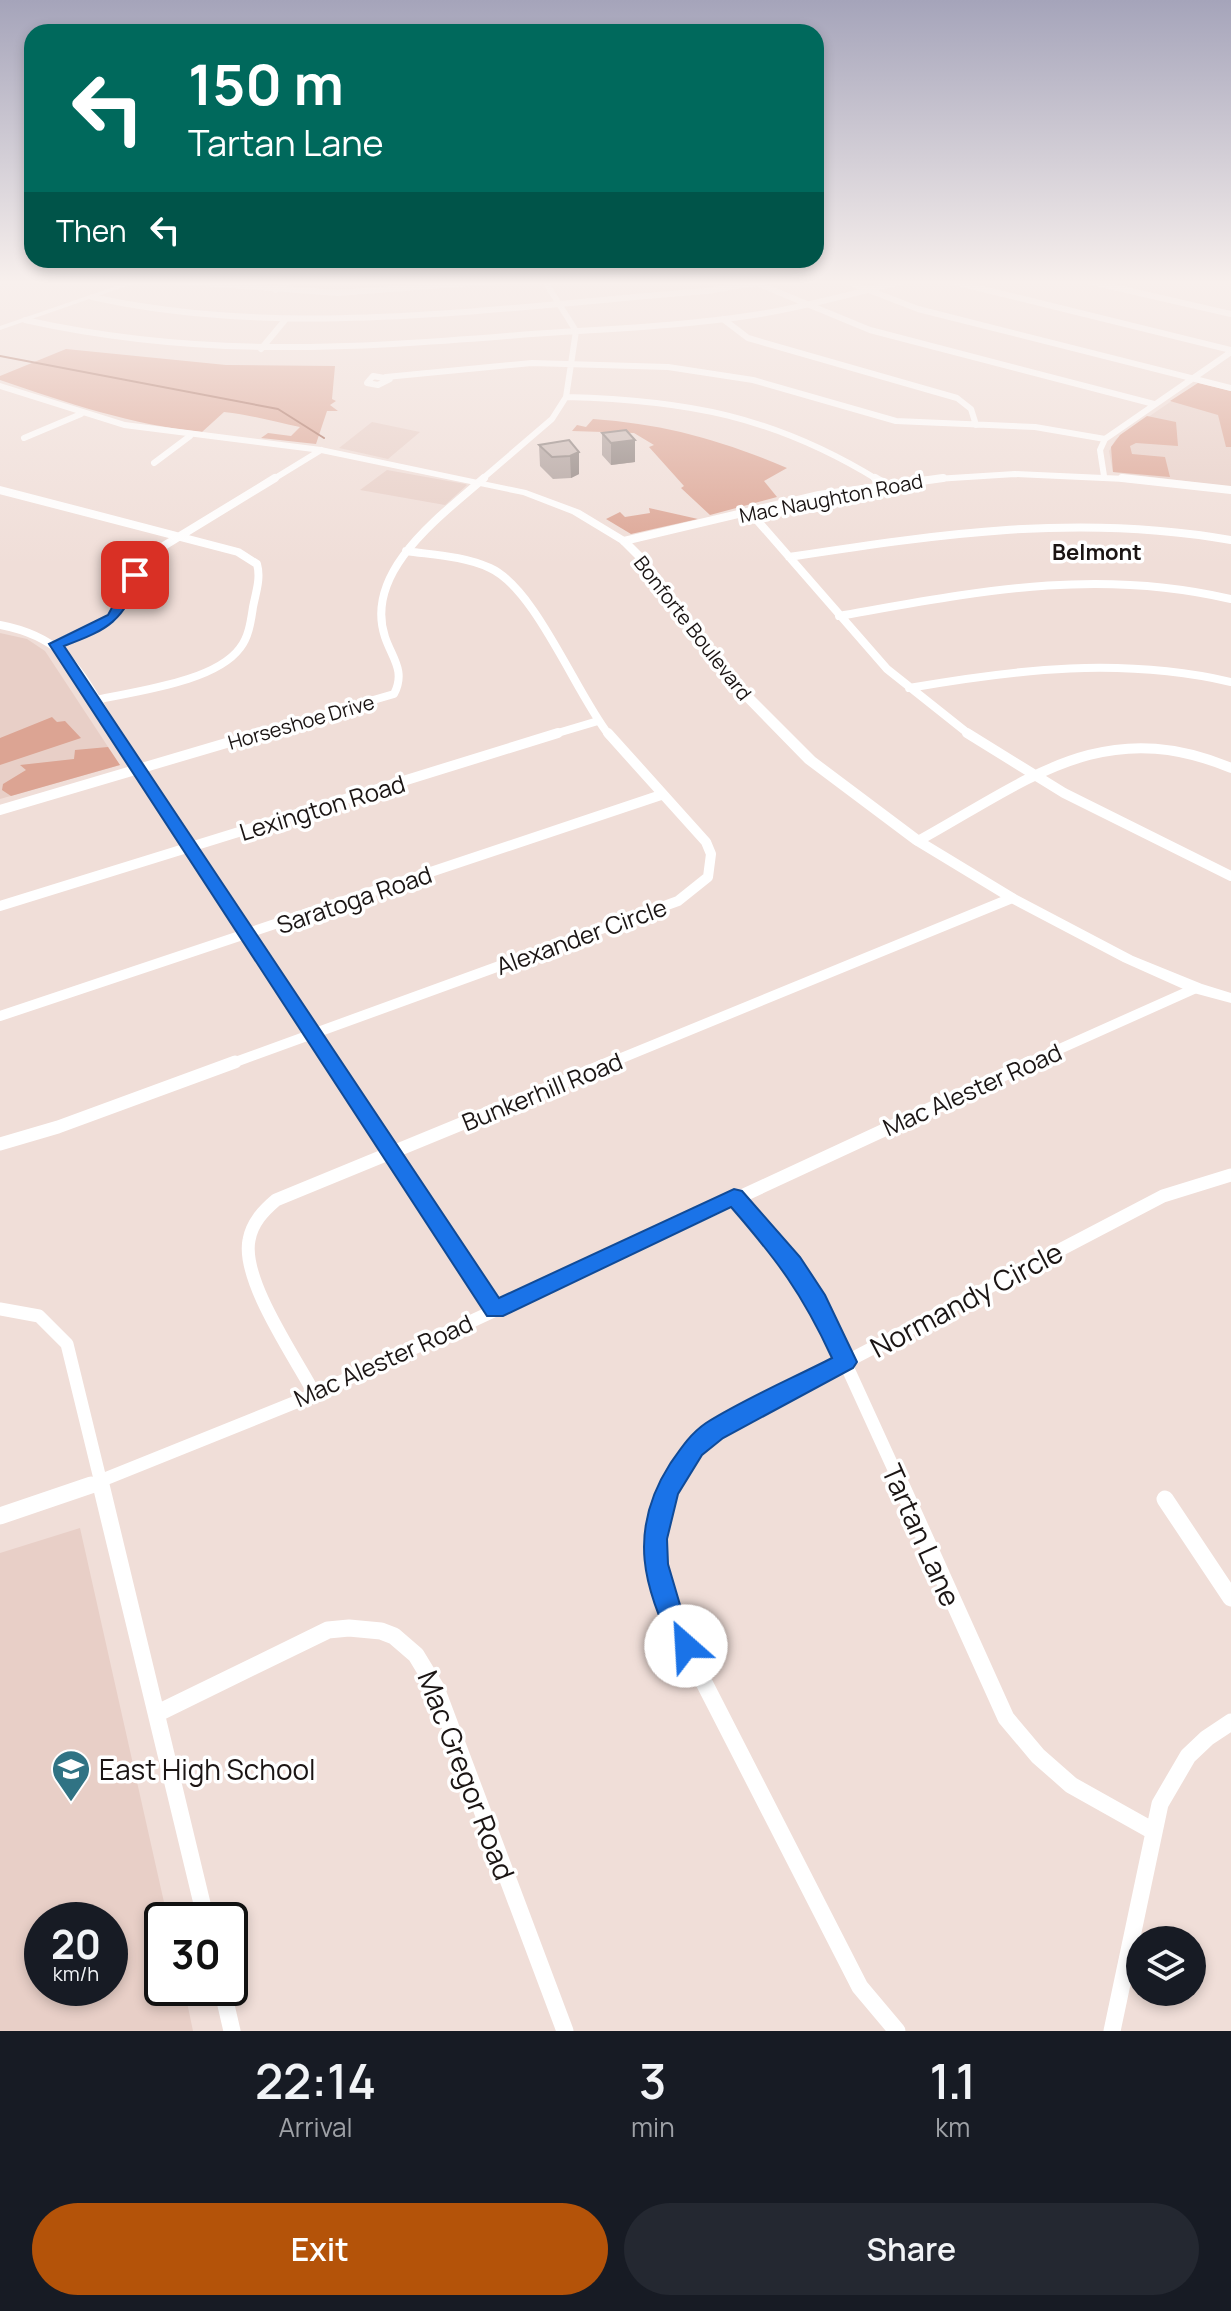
<!DOCTYPE html>
<html lang="en">
<head>
<meta charset="utf-8">
<style>
	:root { --surface:#171b24; --page:#242831; --text:#f1f3f6; --muted:#9ea1a6; --accent:#b45309 }
	body { margin:0; font-family:Manrope,sans-serif; background:var(--page); color:var(--text); height:100vh; display:flex; flex-direction:column; font-size:30px; white-space:nowrap }
	* { box-sizing:border-box; margin:0 }
	p { font-size:26px; color:var(--muted) }
	.icon { flex:none; width:44px; height:44px; fill:none; stroke:currentColor; stroke-width:2; stroke-linecap:round; stroke-linejoin:round }
	.map { position:relative; height:2031px; overflow:hidden }
	.sheet { display:flex; flex-direction:column; background:var(--surface); flex:1 }
	.sheet>* { flex:none }
	.banner { position:absolute; left:24px; top:24px; width:800px; height:244px; border-radius:24px; box-shadow:0 4px 12px #0003; background:#00695c; color:#fff; overflow:hidden }
	.buttons { position:absolute; left:1126px; top:1926px; display:grid; gap:16px }
	.buttons a { display:grid; place-items:center; width:80px; height:80px; border-radius:50%; background:var(--surface); box-shadow:0 4px 12px #0003; font-size:40px }
	.speed { position:absolute; left:24px; top:1902px; display:flex; gap:16px; font-size:40px; font-weight:700; text-align:center }
	.speed>* { display:grid; place-content:center; width:104px; height:104px; border-radius:50%; background:var(--surface); box-shadow:0 4px 12px #0003; line-height:1 }
	.speed small { font-size:20px; font-weight:400 }
	.speed .limit { border:4px solid #111; border-radius:12px; background:#fff; color:#111 }
	.pin { position:absolute; display:grid; place-items:center; width:68px; height:68px; color:#fff; margin:-34px; border-radius:16px; box-shadow:0 4px 12px #0006 }
	.me { position:absolute; width:88px; margin:-44px; rotate:334deg; stroke-linejoin:round; filter:drop-shadow(0 0 6px #0008) }
	.turn { display:flex; align-items:center; gap:28px; height:168px; padding:0 32px; font-size:36px }
	.turn .icon { width:104px; height:104px; stroke-width:2.5 }
	.turn b { display:block; font-size:56px; line-height:68px }
	.then { display:flex; align-items:center; height:76px; padding:0 32px; background:#0003; gap:16px; font-size:30px }
	.eta { display:flex; justify-content:space-evenly; align-items:center; height:136px; text-align:center }
	.eta b { font-size:48px; font-weight:600; line-height:56px }
	.primary-button { display:flex; gap:16px; margin-top:auto; padding:16px 32px }
	.primary-button a { flex:1; height:92px; border-radius:48px; background:var(--accent); color:#fff; font-size:32px; font-weight:600; line-height:92px; text-align:center }
	.primary-button a+a { background:var(--page); color:var(--text) }
	.map>svg:first-child { display:block }
	.built { fill:#e8cfc7; fill-rule:evenodd }
	.green { fill:#dca493 }
	.lines { fill:none; stroke-linecap:round; stroke-linejoin:round }
	.stream { stroke:#a66957; stroke-width:2 }
	.minor-far4 { stroke:#fff; stroke-width:6 }
	.minor-far3 { stroke:#fff; stroke-width:8 }
	.minor-far2 { stroke:#fff; stroke-width:10 }
	.minor-far1 { stroke:#fff; stroke-width:13 }
	.minor { stroke:#fff; stroke-width:17 }
	.tertiary { fill:#fff; fill-rule:evenodd }
	.secondary { fill:#fff; fill-rule:evenodd }
	.wall { fill:#ad9e9a }
	.shaded-wall { fill:#8d817d }
	.building { fill:#c9b8b3; stroke:#8d817d; stroke-width:2 }
	.route { fill:#1a73e8; stroke:#114b97; stroke-width:2 }
	.labels { text-anchor:middle; dominant-baseline:central; stroke-width:7; stroke-linejoin:round; paint-order:stroke }
	.far-street-label { font-size:20px; fill:#1b1514; stroke:#fff }
	.far-neighbourhood-label { font-size:22px; font-weight:bold; fill:#1b1514; stroke:#fff }
	.street-label { font-size:24px; fill:#1b1514; stroke:#fff }
	.near-street-label { font-size:28px; fill:#1b1514; stroke:#fff }
	.near-poi-label { font-size:28px; fill:#1b1514; stroke:#fff; text-anchor:start }
</style>
</head>
<body>
<div class="map">
<svg width="1231" height="2031" viewBox="0 0 1231 2031">
	<rect width="100%" height="100%" fill="#f0ded8"/>
	<path class="built" d="M1198 383 1231 391V487L1113 472 1109 451 1116 439Z
		M372 422 420 432 388 459 339 448Z
		M387 470 465 484 467 485 445 505 360 490Z
		M0 633 27 639 45 651 120 765 0 799Z
		M80 1528 168 1920H162V1988H184L193 2031H0V1553ZM42 1920H110V1988H42Z"/>
	<path class="green" d="M66 349 226 365 335 366 332 399 336 401 330 405 338 411H327L316 444 261 438 268 433 291 436 300 427C274 422 252 415 224 412L202 432C132 425 67 403 0 380V376Z
		M1198 383 1231 391V447H1226L1218 415 1170 401Z
		M1147 416 1176 422 1178 446 1136 443 1130 446 1132 454 1165 457 1170 477 1113 472 1111 447 1120 435Z
		M593 419C664 424 721 440 787 468L764 481 777 497 710 515 681 488 684 486 649 447 654 445 634 433 572 431 577 425 586 427Z
		M649 508 698 519 631 534 606 519 620 512 625 517 650 513Z
		M52 717 57 722 65 721 81 738 0 765V738Z
		M108 747 120 765 11 796 2 790 3 784 26 770 20 765 74 759 75 750Z"/>
	<g class="lines">
		<path class="stream" d="M0 356 278 409 324 438"/>
		<path class="minor-far4" d="M161 280 338 293 510 280
			M749 280 870 330 1154 404
			M843 280 918 309 1231 388
			M946 280 1231 350
			M1083 280 1231 314
			M276 290 292 280
			M92 297C290 341 507 306 707 291L755 283
			M723 319 748 338 957 398 971 409 976 425
			M25 320C196 358 346 349 519 335 598 329 676 327 754 315 806 307 857 292 908 280
			M261 349 285 320
			M373 376 390 379 378 385 367 383Z
			M386 377 532 363 668 367 753 380 896 421 1035 427 1105 439
			M566 397C686 400 774 416 878 480
			M24 438 81 414
			M154 463 190 436
			M1104 476 1100 450 1105 439 1231 352
			M272 480 321 450
			M481 480 552 419 566 397 576 331 544 280
			M920 480 1015 474 1147 480"/>
		<path class="minor-far3" d="M875 478 885 484
			M1122 478 1231 490
			M0 490 238 552 257 564C261 578 256 592 253 607 251 620 249 637 240 648 215 682 136 691 96 700
			M750 512 887 669 970 735
			M624 541 819 495 943 478
			M406 551C434 555 464 556 490 568 535 588 576 693 609 735
			M789 557C940 534 1079 513 1231 540
			M839 616C976 592 1093 567 1231 599
			M0 625C73 639 81 678 119 735
			M56 644 113 618 144 558 275 478
			M909 688C1018 669 1122 657 1231 682
			M253 735 394 694C406 671 392 658 385 637 363 571 442 515 484 478
			M551 735 598 721"/>
		<path class="minor-far2" d="M117 733 334 1064
			M967 733 1064 793 1231 876
			M0 810 260 733
			M918 841C1027 781 1103 714 1231 768
			M0 906 558 733
			M0 1016 661 795
			M230 1064 678 901 708 877 711 854 706 842 608 733
			M607 1064 1012 898
			M1026 1064 1196 988"/>
		<path class="minor-far1" d="M333 1062 495 1310
			M0 1144 58 1127 235 1062
			M734 1197 792 1263 817 1301 902 1487
			M0 1309 39 1316 67 1344 102 1487
			M314 1393C295 1357 241 1280 249 1240 252 1223 263 1211 276 1200L612 1062
			M85 1487 306 1398 1031 1062
			M669 1487 693 1451 714 1431 1163 1196 1231 1175"/>
		<path class="minor" d="M101 1485 206 1920
			M670 1485C648 1528 657 1575 671 1618L860 1987 897 2031
			M901 1485 1006 1718 1038 1756 1071 1785 1153 1831
			M1165 1499 1231 1598
			M0 1516 91 1485
			M158 1713 328 1630 349 1628 381 1631 394 1636 416 1655 436 1688 565 2031
			M222 1988 232 2031
			M1112 2031 1160 1804 1188 1756 1207 1738 1231 1722"/>
		<path class="tertiary" d="M134 280H144L0 330V326Z"/>
		<path class="secondary" d="M0 383 125 422 321 447 526 490 580 510 628 539 648 559 733 675 815 757 923 838 1017 895 1133 956 1202 984 1231 993V1003L1190 992 1123 962 1007 901 913 844 805 763 725 681 640 563 620 543 572 514 523 495 321 453 124 428 0 389Z"/>
	</g>
	<path class="wall" d="M602 433 635 440V462L611 465 602 455Z
		M539 445 579 452V474L571 478 553 479 540 466Z"/>
	<path class="shaded-wall" d="M635 440V462L611 465V443Z
		M579 452V474L571 478 570 456Z"/>
	<path class="building" d="M626 430 635 440 611 443 602 433Z
		M569 440 579 452 570 456 552 457 539 445Z"/>
	<linearGradient id="sky" x2="0" y2="1"><stop stop-color="#a5a4ba"/><stop offset="0.5" stop-color="#f8f0ed"/><stop offset="1" stop-color="#f8f0ed" stop-opacity="0"/></linearGradient>
	<rect width="1231" height="565" fill="url(#sky)"/>
	<path class="route" d="M131 572 141 575C123 621 110 629 64 646L499 1298 734 1189 742 1191 800 1257 825 1295 857 1362 853 1368 723 1438 702 1455 678 1494 667 1539 668 1564 683 1615 699 1646 695 1655 686 1659 677 1655C643 1589 627 1531 670 1464 681 1448 690 1434 706 1423 746 1398 791 1379 832 1358 802 1293 777 1260 731 1207L503 1316H487L49 644 108 615Z"/>
	<defs>
		<g id="school-pin" transform="scale(2)"><path d="M0 17L-7.5 6A9.5 9.5 0 1 1 7.5 6Z" fill="#307384" stroke="#fff"/><path d="M0-5L7-2L0 1L-7-2ZM-4 1L0 2.5L4 1V4Q0 6-4 4Z" fill="#fff"/></g>
	</defs>
	<g fill-rule="evenodd">
		<use href="#school-pin" x="71" y="1769"/>
	</g>
	<g class="labels">
		<g class="far-street-label">
			<text transform="translate(831 498) rotate(-11)">Mac Naughton Road</text>
			<text transform="translate(693 628) rotate(52)">Bonforte Boulevard</text>
			<text transform="translate(301 722) rotate(-16)">Horseshoe Drive</text>
		</g>
		<g class="far-neighbourhood-label">
			<text x="1097" y="552">Belmont</text>
		</g>
		<g class="street-label">
			<text transform="translate(322 807) rotate(-17)">Lexington Road</text>
			<text transform="translate(354 899) rotate(-19)">Saratoga Road</text>
			<text transform="translate(581 936) rotate(-20)">Alexander Circle</text>
			<text transform="translate(972 1089) rotate(-24)">Mac Alester Road</text>
			<text transform="translate(542 1091) rotate(-22)">Bunkerhill Road</text>
			<text transform="translate(383 1360) rotate(-24)">Mac Alester Road</text>
		</g>
		<g class="near-street-label">
			<text transform="translate(966 1299) rotate(-28)">Normandy Circle</text>
			<text transform="translate(922 1535) rotate(66)">Tartan Lane</text>
			<text transform="translate(467 1775) rotate(69)">Mac Gregor Road</text>
		</g>
		<g class="near-poi-label">
			<text x="99" y="1769">East High School</text>
		</g>
	</g>
</svg>
<div class="buttons">
<a><svg class="icon" aria-label="layers" viewBox="0 0 24 24"><path d="M12 4l9 5-9 5-9-5zM3 14l9 5 9-5"/></svg></a>
</div>
<div class="speed"><div>20<small>km/h</small></div><div class="limit">30</div></div>
<div class="pin" style="left:135px;top:575px;background:#d93025"><svg class="icon" aria-label="arrive" viewBox="0 0 24 24"><path d="M6 21V4h12l-3 4 3 4H6"/></svg></div>
<svg class="me" style="left:686px;top:1646px" viewBox="-20 -20 40 40"><circle r="19" fill="#fff"/><path d="M0-13L10 11 0 6-10 11z" fill="#1a73e8"/></svg>
<div class="banner">
<div class="turn"><svg class="icon" aria-label="left" viewBox="0 0 24 24"><path d="M17 20v-9H6M10 6l-5 5 5 5"/></svg><div><b>150 m</b>Tartan Lane</div></div>
<div class="then">Then<svg class="icon" aria-label="left" viewBox="0 0 24 24"><path d="M17 20v-9H6M10 6l-5 5 5 5"/></svg></div>
</div>
</div>
<section class="sheet">
<div class="eta">
<div><b>22:14</b><p>Arrival</p></div>
<div><b>3</b><p>min</p></div>
<div><b>1.1</b><p>km</p></div>
</div>
<div class="primary-button"><a>Exit</a><a>Share</a></div>
</section>
</body>
</html>
